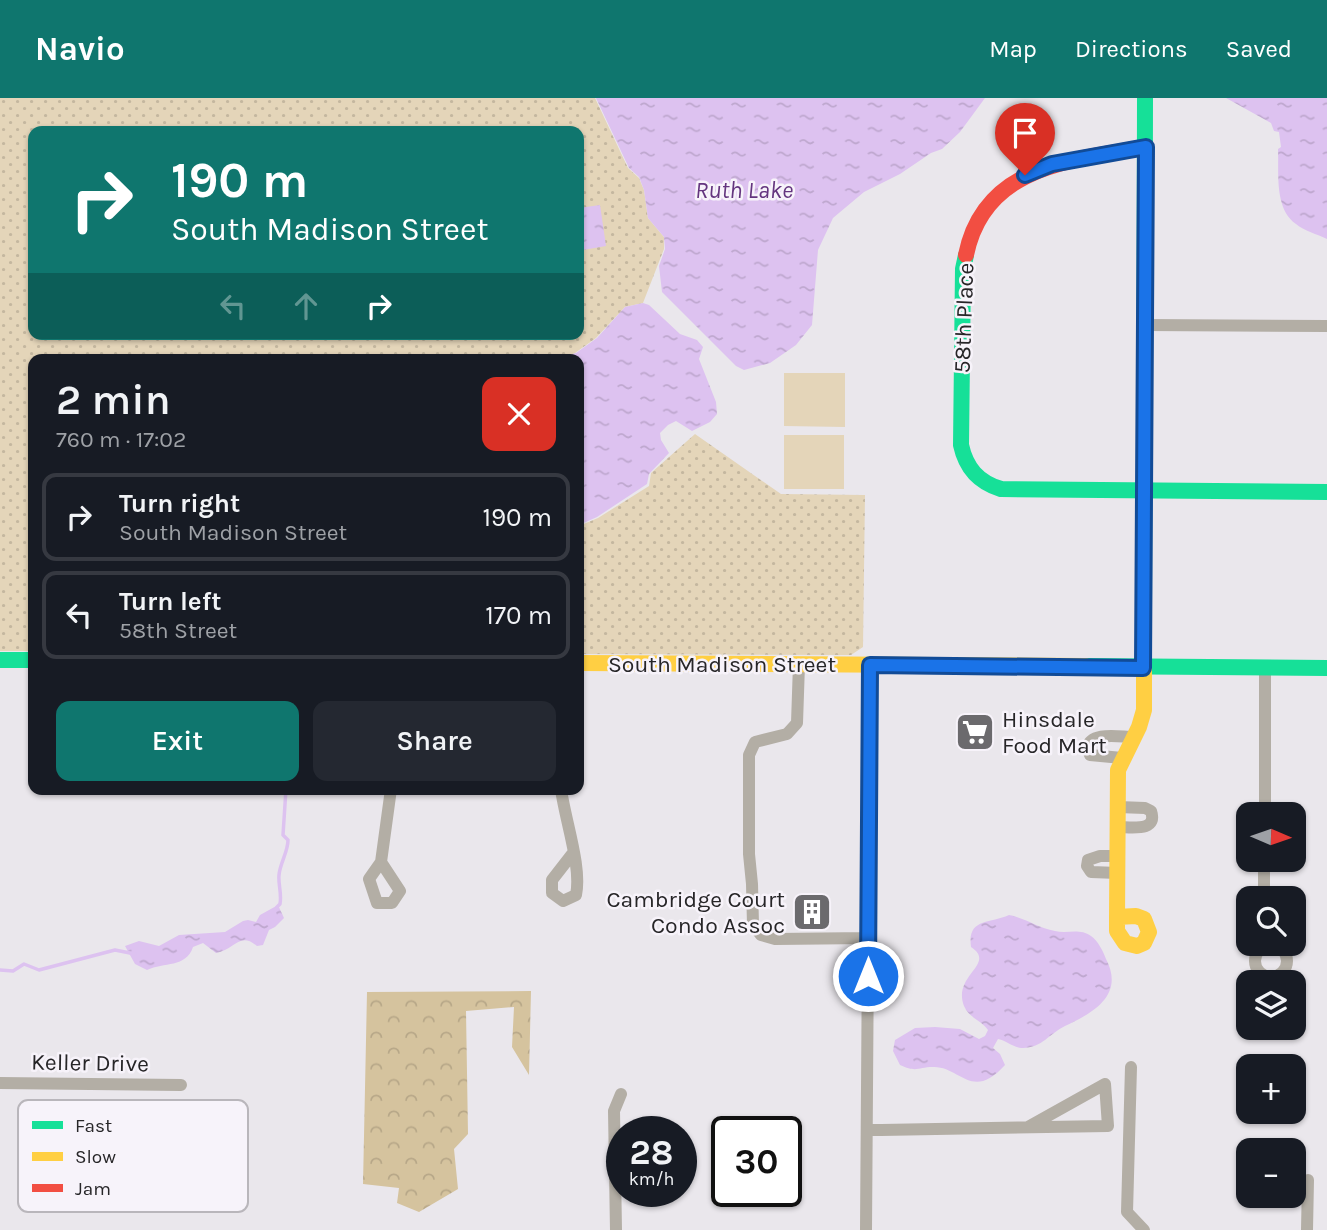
<!DOCTYPE html>
<html lang="en">
<head>
<meta charset="utf-8">
<style>
	:root { --surface:#171b24; --page:#242831; --text:#f1f3f6; --muted:#9ea1a6; --line:#363941; --accent:#0f766e }
	body { margin:0; font-family:Karla,sans-serif; background:var(--page); color:var(--text); height:100vh; display:flex; flex-direction:column; font-size:26px; white-space:nowrap }
	* { box-sizing:border-box; margin:0 }
	p { font-size:23px; color:var(--muted) }
	.icon { flex:none; width:38px; height:38px; fill:none; stroke:currentColor; stroke-width:2; stroke-linecap:round; stroke-linejoin:round }
	.map { position:relative; flex:1; overflow:hidden }
	.drawer { position:absolute; left:28px; top:256px; width:556px; height:441px; display:flex; flex-direction:column; background:var(--surface); border-radius:14px; box-shadow:0 2px 5px #0004 }
	.drawer>* { flex:none }
	.hud { position:absolute; left:28px; top:28px; width:556px; height:214px; border-radius:14px; box-shadow:0 2px 5px #0004; background:#0f766e; color:#fff; overflow:hidden }
	.needle { width:46px; rotate:92deg }
	.tools { position:absolute; left:1236px; top:704px; display:grid; gap:14px }
	.tools a { display:grid; place-items:center; width:70px; height:70px; border-radius:14px; background:var(--surface); box-shadow:0 2px 5px #0004; font-size:35px }
	.speed { position:absolute; left:606px; top:1018px; display:flex; gap:14px; font-size:35px; font-weight:700; text-align:center }
	.speed>* { display:grid; place-content:center; width:91px; height:91px; border-radius:50%; background:var(--surface); box-shadow:0 2px 5px #0004; line-height:1 }
	.speed small { font-size:18px; font-weight:400 }
	.speed .limit { border:4px solid #111; border-radius:10px; background:#fff; color:#111 }
	.pin { position:absolute; display:grid; place-items:center; width:60px; height:60px; color:#fff; margin:-72px -30px; border-radius:50% 50% 50% 0; rotate:-45deg; box-shadow:0 0 7px #0007 }
	.pin .icon { rotate:45deg }
	.me { position:absolute; width:77px; margin:-38px; rotate:0deg; stroke-linejoin:round; filter:drop-shadow(0 0 5px #0008) }
	.turn { display:flex; align-items:center; gap:24px; height:147px; padding:0 28px; font-size:32px }
	.turn .icon { width:91px; height:91px; stroke-width:2.5 }
	.turn b { display:block; font-size:49px; line-height:60px }
	.lanes { display:flex; align-items:center; height:66px; padding:0 28px; background:#0003; justify-content:center; gap:35px; direction:ltr }
	.lanes .off { opacity:.35 }
	.round { display:grid; place-items:center; flex:none; width:74px; height:74px; border-radius:14px; background:var(--page) }
	.summary { display:flex; align-items:center; justify-content:space-between; height:119px; padding:0 28px }
	h1 { font-size:42px; font-weight:600; line-height:52px }
	.primary-button { display:flex; gap:14px; margin-top:auto; padding:14px 28px }
	.primary-button a { flex:1; height:80px; border-radius:14px; background:var(--accent); color:#fff; font-size:28px; font-weight:600; line-height:80px; text-align:center }
	.primary-button a+a { background:var(--page); color:var(--text) }
	ul { padding:0; list-style:none }
	li { display:flex; align-items:center; gap:21px; height:88px; margin:0 14px 10px; padding:0 14px; border:4px solid var(--line); border-radius:14px }
	li div { flex:1 }
	li b { display:block; font-size:26px }
	li em { font-style:normal }
	header { display:flex; align-items:center; gap:42px; box-sizing:border-box; height:98px; padding:0 35px; background:var(--accent); color:#fff }
	header strong { font-size:33px }
	nav { display:flex; gap:38px; margin-inline-start:auto; font-size:24px }
	.map>svg:first-child { display:block }
	.grass { fill:url(#grass-dots); fill-rule:evenodd }
	.forest { fill:url(#forest-crowns) }
	.park { fill:#e4d5b9 }
	.water { fill:url(#water-ripples) }
	.lines { fill:none; stroke-linecap:round; stroke-linejoin:round }
	.stream { stroke:#ddc2f0; stroke-width:3.5 }
	.street { stroke:#b3aea5; stroke-width:12 }
	.fast { stroke:#16e098; stroke-width:16 }
	.slow { stroke:#ffcf43; stroke-width:16 }
	.jam { stroke:#f24e42; stroke-width:16 }
	.route-casing { stroke:#114b97; stroke-width:18 }
	.route { stroke:#1a73e8; stroke-width:12 }
	.labels { text-anchor:middle; dominant-baseline:central; stroke-width:5; stroke-linejoin:round; paint-order:stroke }
	.street-label { font-size:23px; fill:#272628; stroke:#f7f3fa }
	.poi-label { font-size:23px; fill:#272628; stroke:#f7f3fa; text-anchor:start }
	.water-label { font-size:24px; font-style:italic; fill:#64357f; stroke:#f7f3fa }
	.key { fill:#f7f3fa; stroke:#b9b6bb; stroke-width:2 }
	.key-label { font-size:19px; fill:#272628 }
</style>
</head>
<body>
<header>
<strong>Navio</strong>
<nav><a>Map</a><a>Directions</a><a>Saved</a></nav>
</header>
<div class="map">
<svg width="1327" height="1132" viewBox="0 0 1327 1132">
	<defs>
		<pattern id="grass-dots" width="8" height="8" patternUnits="userSpaceOnUse" patternTransform="scale(1.75)"><rect width="8" height="8" fill="#e4d5b9"/><path d="M2 2h.1M6 6h.1" fill="none" stroke="#c4b79f" stroke-width="1.8" stroke-linecap="round"/></pattern>
		<pattern id="forest-crowns" width="20" height="18" patternUnits="userSpaceOnUse" patternTransform="scale(1.75)"><rect width="20" height="18" fill="#d5c39e"/><path d="M2 6a3 3 0 1 1 6 0M12 15a3 3 0 1 1 6 0" fill="none" stroke="#b7a788"/></pattern>
		<pattern id="water-ripples" width="26" height="14" patternUnits="userSpaceOnUse" patternTransform="scale(1.75)"><rect width="26" height="14" fill="#ddc2f0"/><path d="M2 4q2-2 4 0t4 0M15 11q2-2 4 0t4 0" fill="none" stroke="#bea7ce"/></pattern>
	</defs>
	<rect width="100%" height="100%" fill="#eae7ec"/>
	<path class="grass" d="M0 0H595L628 70 639 80 644 92 648 120 664 139V151L643 205 625 209 596 240 575 255 564 260 33 261V553H0ZM33 33H579V236H33Z
		M695 336 781 396 865 397 863 549 851 557 579 556V428L598 420 649 388 651 375Z"/>
	<path class="forest" d="M531 893 529 977 512 949 514 909 466 913 468 1036 454 1051 458 1091 419 1114 397 1105 399 1090 363 1086 367 894Z"/>
	<path class="park" d="M784 275H845V329L784 328Z
		M784 337H844V391H784Z"/>
	<path class="water" d="M596 0H985L960 34 942 51 931 55 900 76 864 94 833 120 818 152 812 227 796 247 770 265 744 272 736 268 662 194 659 168 665 151 664 139 648 120 644 92 639 79 629 70Z
		M1226 0H1327V141C1317 136 1304 133 1296 126 1274 111 1279 74 1278 51L1281 49 1279 34 1274 33 1271 25Z
		M600 107 606 148 583 152 579 110Z
		M643 205 649 207 680 236 697 242 703 249 699 261 716 304 717 316 710 324 692 333 676 323 668 327 660 335 661 342 669 355 649 376 647 386 597 419 579 427V261H556L576 255 597 240 625 209Z
		M278 807 284 820 275 829 269 832 263 847 257 848C239 833 235 852 216 855L203 845 193 849C186 870 164 864 147 872L135 866 125 848 139 843 159 848 179 837 225 834 243 823 248 822 256 824 260 817Z
		M1009 817C1025 820 1038 830 1055 833 1067 836 1080 830 1091 838 1098 843 1103 853 1106 861 1125 897 1093 915 1065 928 1050 935 1042 950 1023 950 1013 950 1008 943 998 941L993 950 1000 956 1005 967C972 1004 960 968 933 969 918 969 917 975 900 967L893 953 895 942 915 930 935 929 960 931 979 941 985 938 988 932C981 922 969 920 964 908 952 877 997 866 971 849 967 820 989 826 1009 817Z"/>
	<g class="lines">
		<path class="stream" d="M277 809 280 806C282 795 278 787 279 777 280 765 288 754 288 742L283 737 286 691
			M0 872 13 873 24 866 39 872 115 852 135 856"/>
		<path class="street" d="M1145 227 1327 228
			M799 566 797 625 787 636 755 644 749 657V756L752 786 753 827 761 837 775 841 868 840
			M1122 660 1090 657 1087 650C1091 633 1119 639 1133 639
			M561 691C565 722 582 769 576 797L563 803 552 795V782L573 755
			M1118 709 1145 710 1151 713C1158 734 1132 729 1118 729
			M1265 716V570
			M381 764 400 793 392 805H377L369 781 381 764 391 691
			M1118 775 1091 774 1087 768 1088 762 1100 758H1118
			M1264 800V761
			M1255 863a16 16 0 1 1 32 0a16 16 0 1 1-32 0Z
			M1131 969 1127 1114 1144 1132
			M0 985 181 987
			M867 1032H881L1108 1028 1105 986 1028 1029
			M616 1132 614 1013 621 996
			M866 1132 870 567
			M1307 1132 1308 1082"/>
		<path class="fast" d="M966 157 963 171 961 347C966 370 978 384 1001 391L1327 394
			M1144 512 1145 0
			M0 562H33
			M1085 568 1327 570"/>
		<path class="slow" d="M579 565 1085 568
			M1117 819 1136 818 1144 821 1149 834 1144 845 1137 848 1125 845 1117 833V820L1118 672 1139 629 1144 612V512"/>
		<path class="jam" d="M966 157C984 67 1072 62 1146 49"/>
	</g>
	<g class="lines">
		<g class="route-casing">
			<path id="route" d="M868 878 870 567 1143 570 1146 49 1052 66 1025 77"/>
		</g>
		<use href="#route" class="route"/>
	</g>
	<defs>
		<g id="supermarket-square" transform="scale(2.0125)"><rect x="-9" y="-9" width="18" height="18" rx="4" fill="#6b6a6d" stroke="#f7f3fa"/><path d="M-6-5.5h2.5l.6 2H6L4.5 2H-2.5L-4.4-4H-6ZM-1.5 3.2a1.3 1.3 0 1 0 .1 0ZM3 3.2a1.3 1.3 0 1 0 .1 0Z" fill="#fff"/></g>
		<g id="building-square" transform="scale(2.0125)"><rect x="-9" y="-9" width="18" height="18" rx="4" fill="#6b6a6d" stroke="#f7f3fa"/><path d="M-4-6H4V6H1V3H-1V6H-4ZM-2.5-4.3h1.7v1.8h-1.7ZM.8-4.3h1.7v1.8H.8ZM-2.5-1h1.7V.8h-1.7ZM.8-1h1.7V.8H.8Z" fill="#fff"/></g>
	</defs>
	<g fill-rule="evenodd">
		<use href="#supermarket-square" x="975" y="634"/>
		<use href="#building-square" x="812" y="814"/>
	</g>
	<g class="labels">
		<g class="street-label">
			<text transform="translate(964 220) rotate(-88)">58th Place</text>
			<text x="722" y="566">South Madison Street</text>
			<text transform="translate(90 965) rotate(1)">Keller Drive</text>
		</g>
		<g class="poi-label">
			<text x="1002" y="621">Hinsdale<tspan x="1002" dy="26">Food Mart</tspan></text>
			<text x="785" y="801" text-anchor="end">Cambridge Court<tspan x="785" dy="26">Condo Assoc</tspan></text>
		</g>
		<g class="water-label">
			<text x="744" y="92">Ruth Lake</text>
		</g>
	</g>
	<rect x="18" y="1002" width="230" height="112" rx="10" class="key"/>
	<rect x="32" y="1023" width="31" height="8" fill="#16e098"/>
	<rect x="32" y="1054" width="31" height="9" fill="#ffcf43"/>
	<rect x="32" y="1086" width="31" height="8" fill="#f24e42"/>
	<g class="key-label">
		<text x="75" y="1034">Fast</text>
		<text x="75" y="1065">Slow</text>
		<text x="75" y="1097">Jam</text>
	</g>
</svg>
<div class="tools">
<a><svg class="needle" viewBox="-14 -14 28 28"><path d="M0-13l5 13h-10z" fill="#e53935"/><path d="M0 13l5-13h-10z" fill="#9ea1a6"/></svg></a>
<a><svg class="icon" aria-label="search" viewBox="0 0 24 24"><circle cx="10" cy="10" r="6"/><path d="M15 15l6 6"/></svg></a>
<a><svg class="icon" aria-label="layers" viewBox="0 0 24 24"><path d="M12 4l9 5-9 5-9-5zM3 14l9 5 9-5"/></svg></a>
<a>+</a>
<a>−</a>
</div>
<div class="speed"><div>28<small>km/h</small></div><div class="limit">30</div></div>
<div class="pin" style="left:1025px;top:77px;background:#d93025"><svg class="icon" aria-label="arrive" viewBox="0 0 24 24"><path d="M6 21V4h12l-3 4 3 4H6"/></svg></div>
<svg class="me" style="left:868px;top:878px" viewBox="-20 -20 40 40"><circle r="17" fill="#1a73e8" stroke="#fff" stroke-width="3"/><path d="M0-11L8 9 0 5-8 9z" fill="#fff"/></svg>
<div class="hud">
<div class="turn"><svg class="icon" aria-label="right" viewBox="0 0 24 24"><path d="M7 20v-9h11M14 6l5 5-5 5"/></svg><div><b>190 m</b>South Madison Street</div></div>
<div class="lanes"><svg class="icon off" aria-label="left" viewBox="0 0 24 24"><path d="M17 20v-9H6M10 6l-5 5 5 5"/></svg><svg class="icon off" aria-label="ahead" viewBox="0 0 24 24"><path d="M12 20V5M6 11l6-6 6 6"/></svg><svg class="icon" aria-label="right" viewBox="0 0 24 24"><path d="M7 20v-9h11M14 6l5 5-5 5"/></svg></div>
</div>
<section class="drawer">
<div class="summary"><div><h1>2 min</h1><p>760 m · 17:02</p></div><a class="round" style="background:#d93025;color:#fff"><svg class="icon" aria-label="close" viewBox="0 0 24 24"><path d="M6 6l12 12M18 6L6 18"/></svg></a></div>
<ul>
<li><svg class="icon" aria-label="right" viewBox="0 0 24 24"><path d="M7 20v-9h11M14 6l5 5-5 5"/></svg><div><b>Turn right</b><p>South Madison Street</p></div><em>190 m</em></li>
<li><svg class="icon" aria-label="left" viewBox="0 0 24 24"><path d="M17 20v-9H6M10 6l-5 5 5 5"/></svg><div><b>Turn left</b><p>58th Street</p></div><em>170 m</em></li>
</ul>
<div class="primary-button"><a>Exit</a><a>Share</a></div>
</section>
</div>
</body>
</html>
